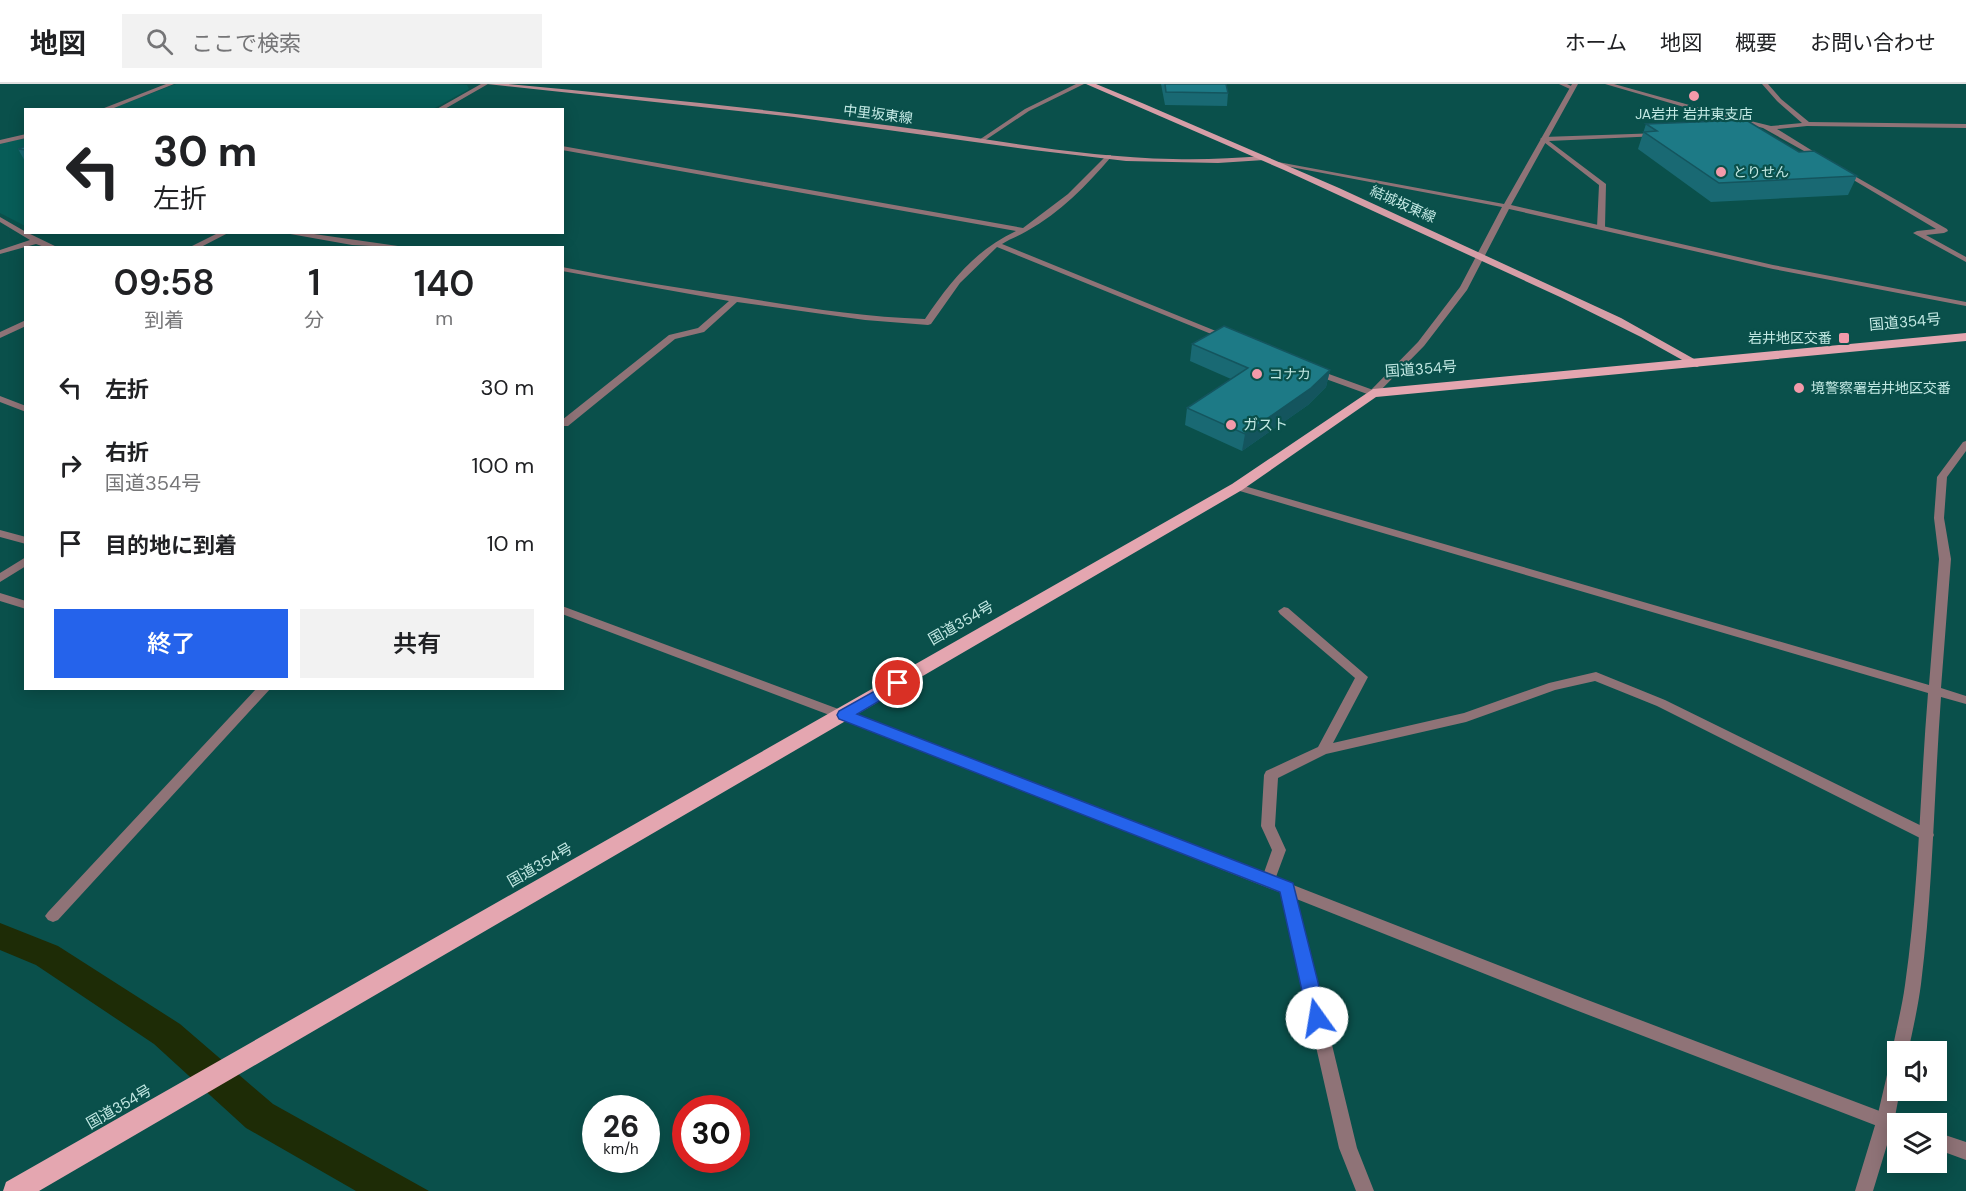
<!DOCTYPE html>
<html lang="ja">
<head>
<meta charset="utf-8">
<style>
	:root { --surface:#fff; --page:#f2f2f2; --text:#202124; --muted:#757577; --line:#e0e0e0; --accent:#2563eb }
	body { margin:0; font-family:"DM Sans","Noto Sans JP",sans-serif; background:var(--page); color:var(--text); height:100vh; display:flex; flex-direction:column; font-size:22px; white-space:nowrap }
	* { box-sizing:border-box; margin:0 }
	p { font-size:20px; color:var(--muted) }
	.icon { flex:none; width:33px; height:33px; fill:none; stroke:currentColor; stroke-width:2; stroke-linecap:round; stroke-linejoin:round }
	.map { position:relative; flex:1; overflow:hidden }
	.sheet { position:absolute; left:24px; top:162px; width:540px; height:444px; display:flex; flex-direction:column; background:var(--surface); border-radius:0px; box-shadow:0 3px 15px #0003 }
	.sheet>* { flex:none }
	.banner { position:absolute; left:24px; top:24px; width:540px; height:126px; border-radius:0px; box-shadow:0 3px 15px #0003; background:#fff; color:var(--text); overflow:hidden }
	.tools { position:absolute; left:1887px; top:957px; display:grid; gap:12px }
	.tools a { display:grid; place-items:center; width:60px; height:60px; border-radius:0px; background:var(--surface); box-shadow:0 3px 15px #0003; font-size:30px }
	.speed { position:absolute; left:582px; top:1011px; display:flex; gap:12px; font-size:30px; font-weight:700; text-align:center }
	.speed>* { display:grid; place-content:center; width:78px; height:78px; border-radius:50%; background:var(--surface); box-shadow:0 3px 15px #0003; line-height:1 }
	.speed small { font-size:15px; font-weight:400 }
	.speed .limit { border:9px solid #d22; background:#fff; color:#111 }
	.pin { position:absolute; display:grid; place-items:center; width:51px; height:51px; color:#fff; margin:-26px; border:3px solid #fff; border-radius:50%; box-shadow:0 2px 6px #0007 }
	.me { position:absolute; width:66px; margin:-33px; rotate:347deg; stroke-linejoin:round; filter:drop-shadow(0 0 4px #0008) }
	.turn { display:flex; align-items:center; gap:21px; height:126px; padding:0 30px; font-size:27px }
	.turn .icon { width:78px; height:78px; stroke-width:2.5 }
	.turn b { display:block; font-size:42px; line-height:51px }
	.eta { display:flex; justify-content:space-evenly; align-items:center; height:102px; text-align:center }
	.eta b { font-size:36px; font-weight:600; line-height:42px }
	.action { display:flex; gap:12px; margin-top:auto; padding:12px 30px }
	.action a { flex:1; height:69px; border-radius:0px; background:var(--accent); color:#fff; font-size:24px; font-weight:600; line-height:69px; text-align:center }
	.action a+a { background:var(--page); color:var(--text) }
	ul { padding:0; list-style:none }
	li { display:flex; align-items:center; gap:18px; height:78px; padding:0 30px }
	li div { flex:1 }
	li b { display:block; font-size:22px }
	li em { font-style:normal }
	header { display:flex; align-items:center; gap:36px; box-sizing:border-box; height:84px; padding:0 30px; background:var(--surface); border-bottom:2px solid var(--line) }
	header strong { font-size:28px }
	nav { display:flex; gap:33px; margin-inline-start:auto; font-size:21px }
	.search { width:420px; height:54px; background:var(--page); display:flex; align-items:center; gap:15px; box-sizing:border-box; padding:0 21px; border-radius:0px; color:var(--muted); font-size:22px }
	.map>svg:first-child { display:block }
	.built { fill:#075d58 }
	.water { fill:#1e2c06 }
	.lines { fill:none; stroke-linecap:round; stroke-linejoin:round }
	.service { fill:#8f7377; fill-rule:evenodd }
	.minor { fill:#8f7377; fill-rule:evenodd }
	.tertiary { fill:#8f7377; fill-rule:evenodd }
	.secondary { fill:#b88b92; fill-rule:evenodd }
	.primary { fill:#d69ea7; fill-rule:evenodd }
	.trunk { fill:#e4a6b0; fill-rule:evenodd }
	.wall { fill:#196973 }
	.shaded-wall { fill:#14555e }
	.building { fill:#1d7a86; stroke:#14555e; stroke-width:1.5 }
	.route { fill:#2563eb; stroke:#184099; stroke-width:1.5 }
	.poi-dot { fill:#f39aaa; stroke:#0a504b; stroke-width:2 }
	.labels { text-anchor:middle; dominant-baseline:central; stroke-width:4.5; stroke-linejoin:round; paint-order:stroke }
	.far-street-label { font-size:14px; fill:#c2e8e3; stroke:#0a504b }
	.far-poi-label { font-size:14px; fill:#c2e8e3; stroke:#0a504b; text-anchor:start }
	.street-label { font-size:15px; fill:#c2e8e3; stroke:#0a504b }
	.poi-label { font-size:15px; fill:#c2e8e3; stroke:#0a504b; text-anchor:start }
</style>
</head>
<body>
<header>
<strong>地図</strong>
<div class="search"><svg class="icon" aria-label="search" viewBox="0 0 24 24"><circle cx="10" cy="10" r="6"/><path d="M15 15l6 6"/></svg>ここで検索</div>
<nav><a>ホーム</a><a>地図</a><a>概要</a><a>お問い合わせ</a></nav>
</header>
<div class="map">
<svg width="1966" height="1107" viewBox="0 0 1966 1107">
	<rect width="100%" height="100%" fill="#0a504b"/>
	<path class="built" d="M176 0H451L467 1 469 5 433 25 108 26Z
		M25 54V142L0 129V60Z"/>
	<path class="water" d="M0 839 58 862 180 940 273 1020 429 1107H356L246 1044 154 960 36 881 0 866Z"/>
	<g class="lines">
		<path class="service" d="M166 0H174L109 26H99Z
			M26 50V54L0 60V56Z
			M0 133 26 148 59 164H47L36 160 0 170V166L30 156 0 138Z
			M0 446 26 453V460L0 453Z
			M26 473V482L0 498V489Z
			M0 509 26 517V525L0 517Z
			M1284 523 1288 524 1368 593 1333 659 1464 629 1549 599 1596 588 1665 616 1932 747 1934 751 1932 755 1927 757 1922 755 1657 622 1595 597 1555 606 1466 638 1326 670 1278 694 1275 742 1286 766 1273 801 1268 803 1263 801 1261 797 1272 766 1261 742 1264 691 1266 687 1318 663 1355 594 1280 530 1278 527Z
			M257 604H271L58 836 53 838 48 836 45 832 48 828Z"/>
		<path class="minor" d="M481 0H488L443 26H435Z
			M1076 0H1084L1029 27 984 57 979 56 1025 25Z
			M1559 0H1567L1575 4 1570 5Z
			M1605 0H1614L1718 29 1771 42 1802 39 1777 17 1762 0H1768L1781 15 1809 38 1966 40V44L1807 42 1777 45 1824 74 1825 75 1822 77 1763 44 1715 32Z
			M1661 49 1662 50 1659 52 1549 57 1606 100 1605 143 1601 145 1597 143 1599 101 1540 55 1543 53Z
			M562 62 1023 144 1068 110 1107 71H1111V73C1087 101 1060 129 1027 147 1019 152 1010 155 1002 160L1233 254 1226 256 997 163 960 199 931 240 928 241 865 236 737 218 704 248 675 255 568 342H562V336L669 251 698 244 729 217 562 187V183C621 195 680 204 739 213 801 223 863 233 925 235 950 198 975 166 1016 147L562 66Z
			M1840 86H1844L1947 145 1948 147 1944 149 1926 151 1966 173V178L1913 149 1917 147 1936 145 1840 88Z
			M220 148H230L199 164H188Z
			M279 148H300L412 164 352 161Z
			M26 236V242L0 254V248Z
			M1315 285 1376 307 1378 309 1376 311H1370L1312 290 1310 288Z
			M1966 357V367L1947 393 1944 434 1951 475 1941 604 1966 612V620L1941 613C1934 709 1933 805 1921 900 1918 923 1913 945 1908 968H1898V1006H1900L1894 1038 1873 1107H1855L1876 1038 1890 978 1893 972 1892 968C1896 946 1902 923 1905 901 1919 804 1920 706 1928 609L1233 405 1232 403 1233 401H1241L1929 601 1939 475 1934 434 1937 393 1963 358Z
			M1287 798 1292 800 1294 804 1357 1064 1374 1107H1356L1339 1064 1280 804 1282 800Z"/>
		<path class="tertiary" d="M1572 0H1578L1511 121 1773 181 1966 218V222L1773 185 1509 125 1467 206 1424 262 1376 311H1370V307L1418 258 1460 203 1502 123 1275 80 1278 78 1504 120Z
			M0 312 26 322V328L0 318Z
			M562 522 916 654 1585 915 1898 1034 1904 1036 1906 1040H1898V1050L1573 925 906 660 562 530Z
			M1936 1048 1966 1058V1076L1936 1065Z"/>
		<path class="secondary" d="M487 0H508C637 12 765 25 893 42 986 54 1079 73 1173 75 1204 76 1234 74 1264 72L1267 74 1264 76 1218 79 1126 77 1033 66 794 33Z"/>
		<path class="primary" d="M1086 0H1096L1142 19 1339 104 1621 234 1703 280 1697 283 1693 282 1641 253 1560 213 1284 86Z"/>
		<path class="trunk" d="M1966 249V257L1376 313 1242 406 39 1107H3L6 1098 1232 400 1373 305Z"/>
	</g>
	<path class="wall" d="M1161 0H1226L1228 9 1227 22 1165 21Z
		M1646 40 1799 68 1857 92 1848 111 1711 118 1638 65Z
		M26 62V79L18 65Z
		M1192 260 1330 286 1326 303 1308 321 1242 367 1185 341 1187 324 1231 295 1190 277Z"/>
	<path class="shaded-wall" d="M1330 286 1326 303 1308 321 1242 367 1245 350Z"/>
	<path class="building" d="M1165 0H1226L1228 9 1166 8Z
		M1746 36 1799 68 1814 67 1857 92 1719 99 1644 48 1657 47 1646 40Z
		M26 62V66L18 65Z
		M1224 242 1330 286 1311 304 1245 350 1187 324 1248 284 1192 260Z"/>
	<path class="route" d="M898 594 903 596 905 599 903 603 857 630 1293 799 1327 934 1324 940 1317 942 1311 940 1308 934 1280 808 839 635 837 631 839 627Z"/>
	<g class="poi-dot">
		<circle cx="1694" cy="12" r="6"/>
		<circle cx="1721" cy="88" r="6"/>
		<rect x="1838" y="248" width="12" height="12" rx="3"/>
		<circle cx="1257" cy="290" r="6"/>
		<circle cx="1799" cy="304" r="6"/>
		<circle cx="1231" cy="341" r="6"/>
	</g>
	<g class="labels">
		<g class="far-street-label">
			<text transform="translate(878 30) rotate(7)">中里坂東線</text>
			<text transform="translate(1403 120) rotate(24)">結城坂東線</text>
		</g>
		<g class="far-poi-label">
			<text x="1694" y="30" text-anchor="middle">JA岩井 岩井東支店</text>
			<text x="1733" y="88">とりせん</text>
			<text x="1832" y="254" text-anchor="end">岩井地区交番</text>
			<text x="1269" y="290">コナカ</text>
			<text x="1811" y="304">境警察署岩井地区交番</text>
		</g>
		<g class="street-label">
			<text transform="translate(1905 238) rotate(-5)">国道354号</text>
			<text transform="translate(1421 285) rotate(-4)">国道354号</text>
			<text transform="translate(961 539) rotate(-30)">国道354号</text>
			<text transform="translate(540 781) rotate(-30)">国道354号</text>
			<text transform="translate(119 1023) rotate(-30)">国道354号</text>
		</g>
		<g class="poi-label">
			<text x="1243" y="341">ガスト</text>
		</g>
	</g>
</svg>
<div class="tools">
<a><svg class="icon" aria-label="sound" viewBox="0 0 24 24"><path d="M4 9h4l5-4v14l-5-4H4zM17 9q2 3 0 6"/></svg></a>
<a><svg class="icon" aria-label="layers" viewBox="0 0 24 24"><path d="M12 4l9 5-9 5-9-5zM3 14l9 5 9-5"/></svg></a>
</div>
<div class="speed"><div>26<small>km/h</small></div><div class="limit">30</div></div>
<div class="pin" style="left:898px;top:599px;background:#d93025"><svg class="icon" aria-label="arrive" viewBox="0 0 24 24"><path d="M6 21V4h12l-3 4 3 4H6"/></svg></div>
<svg class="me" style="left:1317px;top:934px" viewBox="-20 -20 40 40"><circle r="19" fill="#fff"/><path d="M0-13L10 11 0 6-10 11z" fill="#2563eb"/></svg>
<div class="banner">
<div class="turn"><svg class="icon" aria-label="left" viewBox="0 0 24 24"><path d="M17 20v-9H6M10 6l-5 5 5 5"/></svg><div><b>30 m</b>左折</div></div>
</div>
<section class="sheet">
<div class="eta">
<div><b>09:58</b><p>到着</p></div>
<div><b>1</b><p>分</p></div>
<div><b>140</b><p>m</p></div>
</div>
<ul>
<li><svg class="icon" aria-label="left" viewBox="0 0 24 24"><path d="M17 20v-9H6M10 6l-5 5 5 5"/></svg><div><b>左折</b></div><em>30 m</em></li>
<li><svg class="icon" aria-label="right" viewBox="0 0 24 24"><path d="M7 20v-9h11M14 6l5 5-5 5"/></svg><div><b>右折</b><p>国道354号</p></div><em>100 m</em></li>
<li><svg class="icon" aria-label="arrive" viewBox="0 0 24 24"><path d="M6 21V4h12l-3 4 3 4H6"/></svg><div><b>目的地に到着</b></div><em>10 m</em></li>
</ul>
<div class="action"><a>終了</a><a>共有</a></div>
</section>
</div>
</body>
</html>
